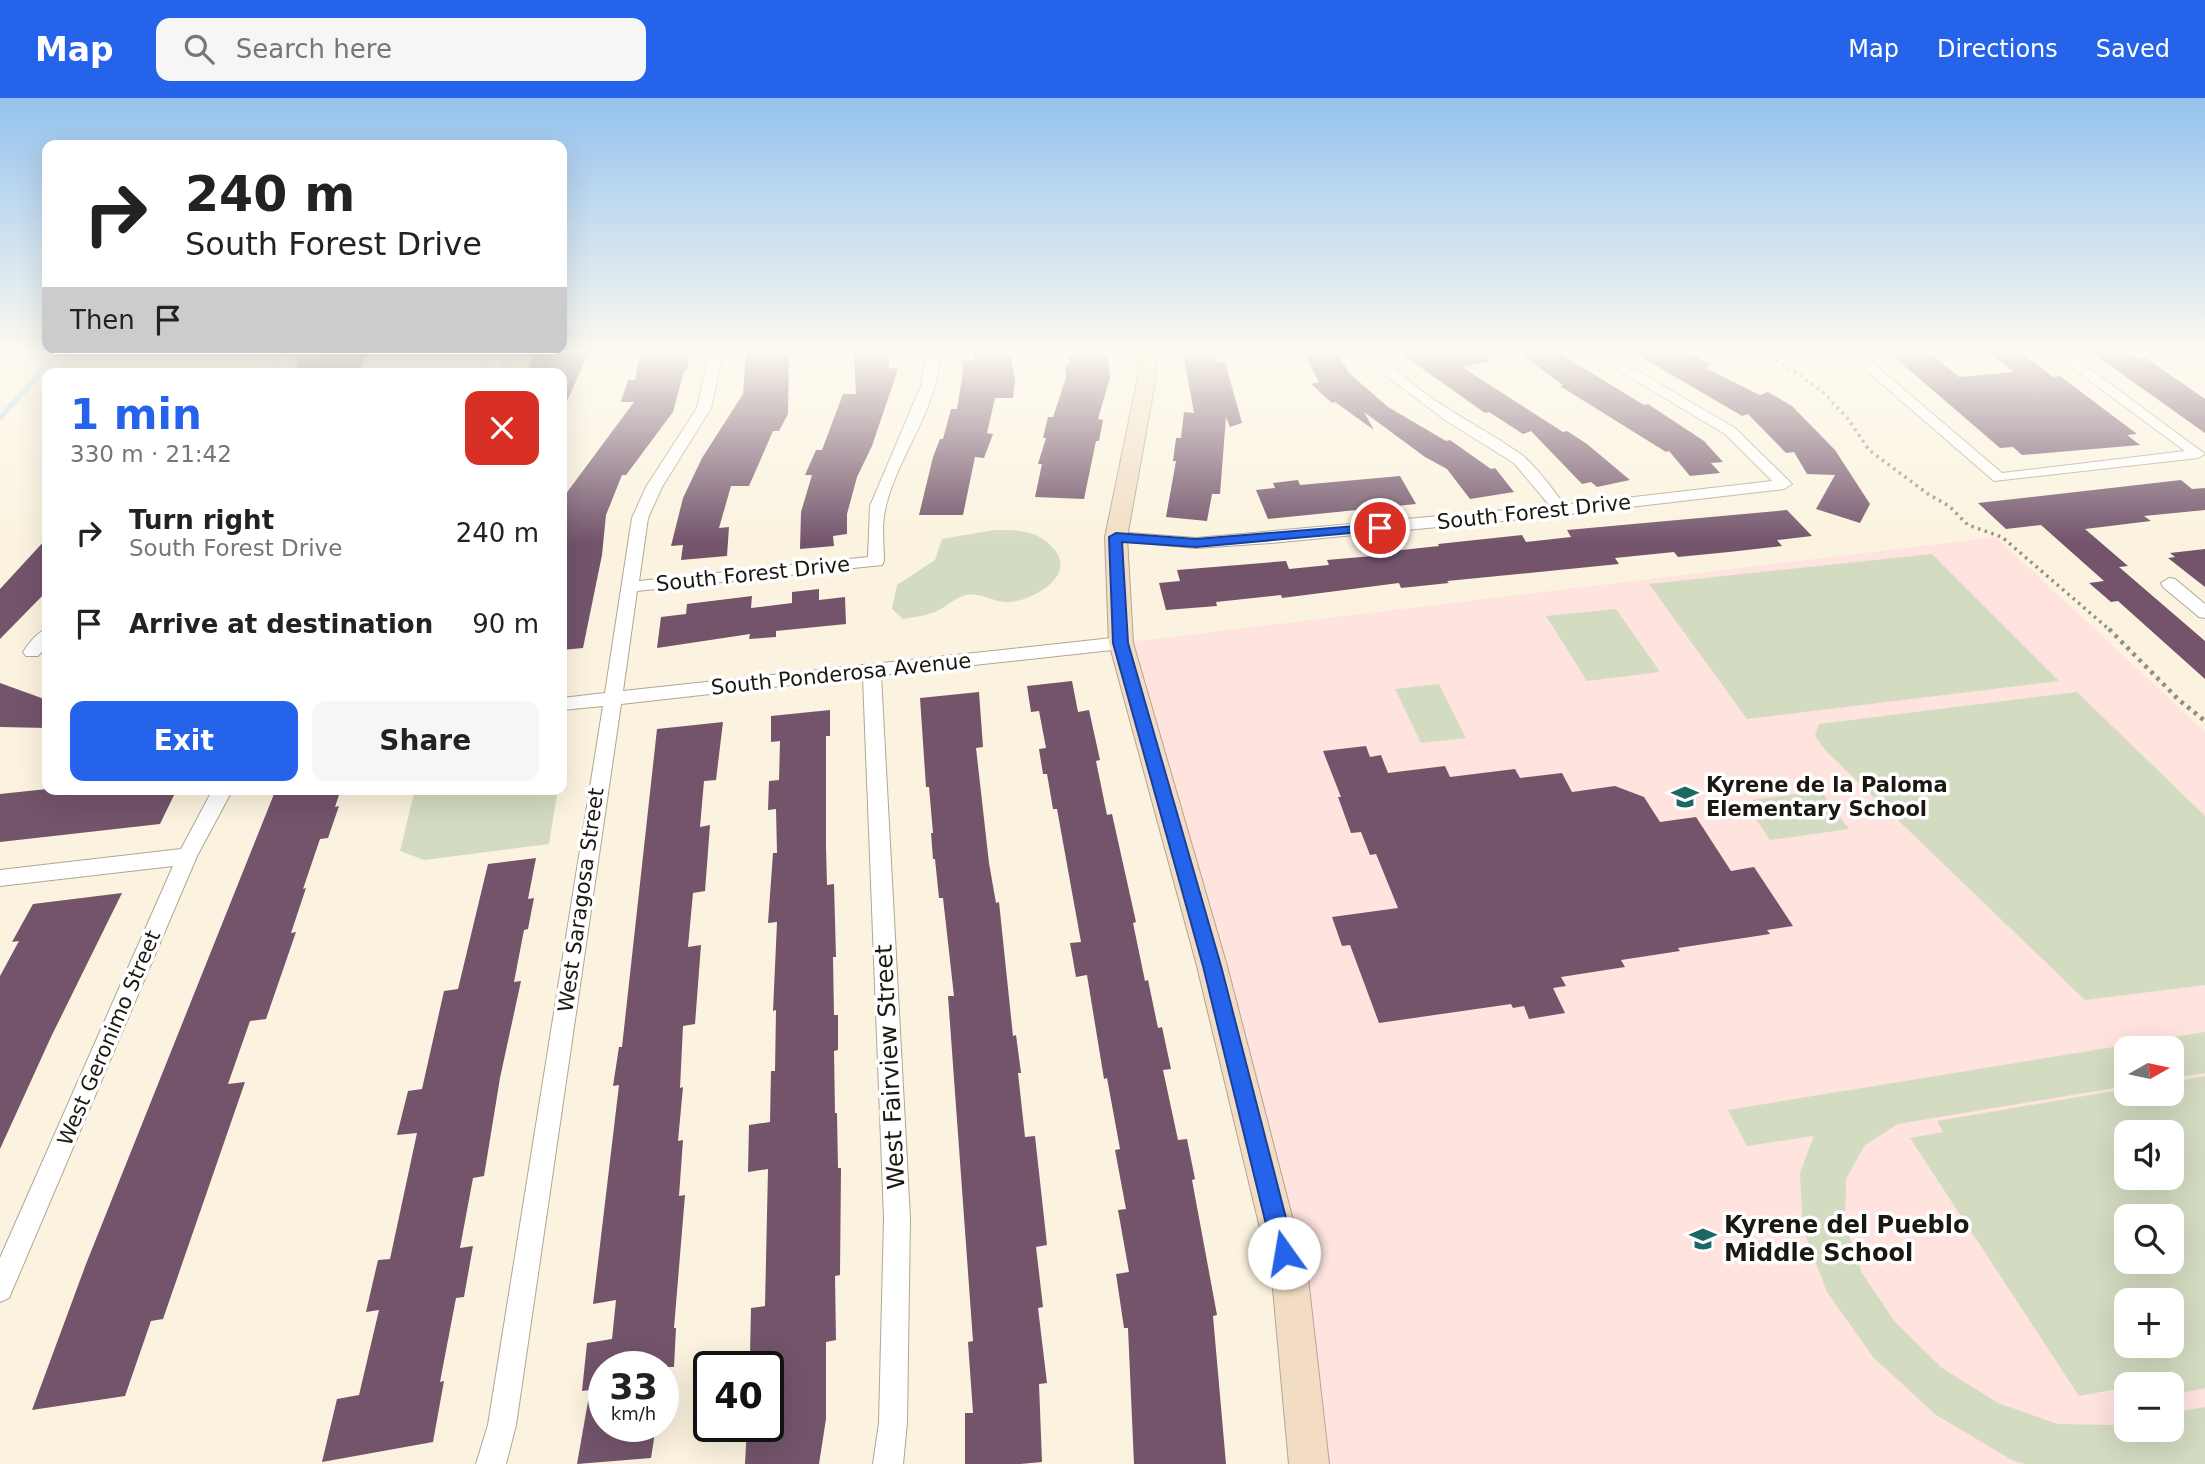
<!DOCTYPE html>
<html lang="en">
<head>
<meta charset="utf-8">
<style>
	:root { --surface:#fff; --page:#f6f6f6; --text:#222; --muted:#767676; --accent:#2563eb }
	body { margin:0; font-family:"DejaVu Sans",sans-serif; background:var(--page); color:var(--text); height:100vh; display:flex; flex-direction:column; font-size:26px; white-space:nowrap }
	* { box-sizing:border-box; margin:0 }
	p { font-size:23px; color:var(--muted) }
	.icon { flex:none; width:38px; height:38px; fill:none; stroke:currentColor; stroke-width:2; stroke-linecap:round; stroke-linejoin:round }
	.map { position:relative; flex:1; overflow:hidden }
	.sheet { position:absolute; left:42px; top:270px; width:525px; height:427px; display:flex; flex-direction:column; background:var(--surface); border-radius:14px; box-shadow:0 7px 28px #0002 }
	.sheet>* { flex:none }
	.guide { position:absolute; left:42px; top:42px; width:525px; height:214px; border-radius:14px; box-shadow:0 7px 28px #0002; background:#fff; color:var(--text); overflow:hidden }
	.needle { width:46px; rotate:81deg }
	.controls { position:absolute; left:2114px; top:938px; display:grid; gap:14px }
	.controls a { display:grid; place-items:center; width:70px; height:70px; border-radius:14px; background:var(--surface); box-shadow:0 7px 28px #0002; font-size:35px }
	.speed { position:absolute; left:588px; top:1253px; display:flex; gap:14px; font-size:35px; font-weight:700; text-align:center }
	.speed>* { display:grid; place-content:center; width:91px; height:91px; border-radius:50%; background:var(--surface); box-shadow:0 7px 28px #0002; line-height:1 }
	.speed small { font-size:18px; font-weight:400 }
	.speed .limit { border:4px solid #111; border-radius:10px; background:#fff; color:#111 }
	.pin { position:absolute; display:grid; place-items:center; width:60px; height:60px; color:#fff; margin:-30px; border:4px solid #fff; border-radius:50%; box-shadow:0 2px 7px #0007 }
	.me { position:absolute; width:77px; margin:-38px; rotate:347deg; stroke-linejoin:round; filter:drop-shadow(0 0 5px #0008) }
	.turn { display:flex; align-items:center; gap:24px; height:147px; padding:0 28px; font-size:32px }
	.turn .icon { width:91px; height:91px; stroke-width:2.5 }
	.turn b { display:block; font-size:49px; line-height:60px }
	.then { display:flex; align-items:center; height:66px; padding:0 28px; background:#0003; gap:14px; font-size:26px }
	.round { display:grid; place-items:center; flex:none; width:74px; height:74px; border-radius:14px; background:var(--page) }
	.headline { display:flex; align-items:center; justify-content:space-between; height:119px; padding:0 28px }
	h1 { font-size:42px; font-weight:600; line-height:52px; color:var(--accent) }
	.action { display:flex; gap:14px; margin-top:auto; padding:14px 28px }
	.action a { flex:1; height:80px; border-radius:14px; background:var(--accent); color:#fff; font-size:28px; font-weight:600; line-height:80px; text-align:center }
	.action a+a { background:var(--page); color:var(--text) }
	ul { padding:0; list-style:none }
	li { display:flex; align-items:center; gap:21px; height:91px; padding:0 28px }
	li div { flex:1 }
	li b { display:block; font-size:26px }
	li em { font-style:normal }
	header { display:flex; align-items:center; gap:42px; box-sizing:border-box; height:98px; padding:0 35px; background:var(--accent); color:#fff }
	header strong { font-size:33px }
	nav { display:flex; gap:38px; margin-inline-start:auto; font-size:24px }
	.search { width:490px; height:63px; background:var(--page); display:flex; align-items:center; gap:18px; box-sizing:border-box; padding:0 24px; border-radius:14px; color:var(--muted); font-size:26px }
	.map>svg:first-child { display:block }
	.education { fill:#fee3df; fill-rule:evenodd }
	.green { fill:#d3dbc1; fill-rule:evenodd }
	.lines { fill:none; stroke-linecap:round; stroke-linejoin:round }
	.stream { stroke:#b7d6f5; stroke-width:5 }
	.building { fill:#73546b }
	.street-casing { stroke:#afa794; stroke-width:2 }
	.secondary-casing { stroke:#afa794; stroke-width:2 }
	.path-far1 { stroke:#938e80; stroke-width:3.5; stroke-dasharray:2.5 4.5; stroke-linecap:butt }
	.path { stroke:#938e80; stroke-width:4.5; stroke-dasharray:3.5 5; stroke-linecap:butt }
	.street { fill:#fff; fill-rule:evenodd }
	.secondary { fill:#f2ddc4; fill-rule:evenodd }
	.route { fill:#2563eb; stroke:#184099; stroke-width:2 }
	.labels { text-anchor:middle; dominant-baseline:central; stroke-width:7; stroke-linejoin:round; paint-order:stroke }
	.street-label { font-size:21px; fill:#1b1811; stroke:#fff }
	.poi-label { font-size:21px; font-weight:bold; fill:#1b1811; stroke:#fff; text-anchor:start }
	.near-street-label { font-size:24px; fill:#1b1811; stroke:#fff }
	.near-poi-label { font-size:24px; font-weight:bold; fill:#1b1811; stroke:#fff; text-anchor:start }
</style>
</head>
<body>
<header>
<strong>Map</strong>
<div class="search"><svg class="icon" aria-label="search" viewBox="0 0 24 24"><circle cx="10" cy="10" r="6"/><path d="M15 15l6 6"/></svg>Search here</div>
<nav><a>Map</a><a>Directions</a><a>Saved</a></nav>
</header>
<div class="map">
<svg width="2205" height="1366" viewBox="0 0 2205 1366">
	<rect width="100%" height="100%" fill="#fbf3df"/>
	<path class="education" d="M1996 439 2205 634V1366H1309L1290 1180 1121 545ZM2126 950H2172V996H2126ZM2126 1034H2172V1080H2126ZM2126 1118H2172V1164H2126ZM2126 1202H2172V1248H2126ZM2126 1286H2172V1332H2126Z"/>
	<path class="green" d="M994 432C1018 432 1036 431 1053 450 1078 477 1034 502 1010 504 994 506 981 492 963 498 953 501 945 510 935 514 925 518 913 519 903 521L892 511 897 487 935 462 942 441Z
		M1932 456 2059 583 1747 621 1649 486Z
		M1616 511 1660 574 1587 583 1546 518Z
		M1439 586 1466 640 1421 645 1395 591Z
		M2077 594 2205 718V887L2085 902 1826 653 1815 638 1819 626Z
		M415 691H558L549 746 424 762 400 753Z
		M1821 693 1849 731 1770 742 1744 703Z
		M2205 934V975L2172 980V950H2126V988L1898 1026 1865 1047 1846 1081 1845 1126 1862 1175 1895 1224 1942 1270 1998 1305 2057 1326 2111 1327 2126 1324V1332H2172V1315L2205 1309V1366H2025L2012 1362 1936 1317 1873 1259 1827 1194 1803 1131 1800 1075 1814 1038 1747 1048 1728 1012Z
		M2205 978V1290L2172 1297V1286H2126V1304L2117 1291 2079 1298 1910 1040 1943 1034 1937 1023 2126 991V996H2172V984ZM2126 1034H2172V1080H2126ZM2172 1118V1164H2126V1118ZM2172 1202V1248H2126V1202Z"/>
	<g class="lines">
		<path class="stream" d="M0 320 59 254"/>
	</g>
	<path class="building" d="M534 254H589L562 314V275H527Z
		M689 254 687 272 684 273 673 314 626 377H622L606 417 602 457 583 550 562 552V401L634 304H621L628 282H635L640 255Z
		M746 254H789L788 316 779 333H773L749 388H731L719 430 729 429 727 458 681 462 683 447 671 448 683 400 702 360 743 296Z
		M854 254H888L889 270 898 271 872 348 857 379 847 416V436L833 438 834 448 800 451 801 414 812 377H805L816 352H822L843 296H856Z
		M973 254H1010L1015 281 1013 300H995L987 335 993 336 984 360 975 359 963 417H919L933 359 940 341H943L951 311H957L963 274 962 263 974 262Z
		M1067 254H1107L1110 279 1098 321 1103 322 1099 343H1096L1084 401 1035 399 1042 366H1038L1046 340H1043L1048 319H1053L1066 280 1065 267 1070 266Z
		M1183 254H1217V264H1225L1242 325 1230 329 1226 319 1220 396H1212L1207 423 1166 419 1176 363H1173L1176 340H1181L1184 314 1194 315Z
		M1337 254 1349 275 1388 309 1446 343 1450 342 1491 371 1495 370 1514 394 1470 401 1447 371 1425 359 1364 314 1374 332 1335 304 1332 305 1311 286 1319 284 1304 256Z
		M1399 254H1487L1488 264 1462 269 1563 334 1567 333 1587 346 1630 382 1597 389 1591 384 1582 386 1531 333 1523 336 1489 314 1485 315Z
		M1518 254H1557L1644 307 1648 306 1704 343 1723 364 1711 365 1720 375 1690 378 1669 353 1666 354 1560 288 1563 287Z
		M1633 254H1688L1711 267 1705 270 1760 297 1768 294 1792 308 1835 352 1870 406 1860 425 1816 411 1835 377 1807 376 1794 354 1786 355 1748 316 1742 318Z
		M1929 254 1959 279 2014 274 1988 254H2021L2053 279 2060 278 2137 336 2127 337 2140 347 2022 357 2013 349 2000 350 1892 257Z
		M2091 254H2128L2138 261 2146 260 2205 301V335Z
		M368 255 358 275H296L297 260Z
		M1400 378 1416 406 1268 421 1256 392 1275 390 1273 385 1298 382 1300 387Z
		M2181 382 2192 391 2205 390V412L2144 418 2151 423 2085 431 2128 468 2119 469 2205 543V581L2118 503 2111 504 2089 485 2104 483 2041 427 2006 431 1978 405Z
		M1787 412 1812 438 1777 442 1782 448 1729 454 1678 459 1674 454 1615 460 1619 466 1447 483 1449 485 1401 490 1399 485 1282 500 1281 497 1216 504 1217 508 1166 512 1159 485 1180 483 1177 472 1286 463 1289 471 1329 467 1327 462 1384 457 1383 454 1439 448 1438 446 1522 437 1526 444 1571 439 1567 432Z
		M47 440V493L0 541V491Z
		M2205 451V489L2168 460 2175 459 2170 455Z
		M819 491V502L845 499 846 526 776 533V539L749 541 750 536 657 550 661 519 686 516 687 506 752 498 751 510 792 505V494Z
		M1072 583 1078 614 1089 612 1100 662 1096 663 1107 717 1112 716 1136 824 1133 825 1145 883 1148 882 1158 930 1162 929 1171 971 1163 972 1178 1042 1187 1041 1195 1081 1192 1082 1217 1217 1213 1218 1226 1366H1134L1128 1230H1124L1116 1176 1129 1174 1118 1112 1126 1111 1115 1052 1120 1051 1107 980 1104 981 1087 877 1076 879 1070 845 1081 844 1057 711H1053L1047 676H1043L1039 651 1046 650 1039 613 1031 614 1027 588Z
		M0 585 47 602V630L0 629Z
		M979 594 983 649 976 650 989 765 996 805 999 804 1013 938 1016 937 1021 975H1018L1025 1039 1035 1038 1047 1147 1036 1149 1043 1209 1038 1210 1047 1285 1039 1286 1042 1364 1020 1366H965V1315H973L968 1244 973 1243 948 898H954L943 800H939L935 761H933L931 735H933L929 689H926L920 600Z
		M830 612V638H826V749L827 787 834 786 836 859H833L834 917H838V952L834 953 835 1015H837L838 1070H841L840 1177 835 1178 836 1242 826 1244V1321L819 1366H745L747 1328H768V1253L750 1256 751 1210 765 1208 768 1071 748 1074 749 1027 770 1024 771 973H775L776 912 773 913 777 824 768 825 773 755H777L776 711 768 712 769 683 779 682 780 643 771 644V618Z
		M723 624 716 682 704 683 700 729 710 727 705 793 693 795 688 849 701 847 695 926 683 928 680 990 683 989 678 1043 683 1042 679 1098 685 1097 674 1230H676L674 1269H604V1328H656L651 1360 577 1366 590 1292 582 1293 587 1245 612 1241 616 1202 593 1206 619 987 613 988 619 949H622L657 631Z
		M1366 648 1370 659 1381 657 1388 675 1445 668 1450 679 1515 671 1520 680 1562 675 1572 694 1615 688 1644 699 1660 724 1696 719 1731 773 1754 769 1793 828 1767 832 1770 836 1678 850 1680 853 1621 862 1625 869 1561 879 1566 888 1553 890 1565 915 1529 921 1524 908 1513 910 1511 906 1379 925 1350 847 1342 848 1332 819 1398 810 1376 756 1370 757 1361 734 1351 735 1338 699H1341L1323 653Z
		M47 691H177L160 726 0 744V696Z
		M276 691H341L335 709 339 708 328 740 320 741 303 791 306 790 291 835 296 834 266 921 250 923 228 986 245 984 163 1221 151 1223 125 1298 32 1312 86 1166Z
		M536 760 528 801 534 800 528 831 524 832 514 884 521 883 500 980 484 1078 473 1080 460 1150 473 1148 464 1199 456 1200 440 1284 444 1283 433 1344 322 1364 337 1301 359 1297 379 1212 366 1214 378 1162 390 1161 417 1035 397 1037 408 993 422 991 444 893 458 891 488 766Z
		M122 795 51 939 0 1051V878L19 843 12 844 33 806Z"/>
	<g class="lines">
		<g class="street-casing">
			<path id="street" d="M283 254H297L285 275H271Z
				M495 254H509L498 275H484Z
				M709 254H723L711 310 662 389 648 420 639 483 868 459 870 408 921 288 926 254H940C939 310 899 355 886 408 881 426 884 445 884 463L882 467 637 493 623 593 1121 539 1130 545 1121 551 881 577 910 1120 907 1325 903 1366H873L879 1325 884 1120 863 579 621 606 516 1327 506 1366H476L488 1327 603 608 562 612V600L605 595 632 420 646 389 697 310Z
				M1368 254H1382C1417 301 1476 324 1522 357 1538 370 1552 391 1565 407L1772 383 1725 336 1588 254H1605L1735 330 1792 386 1784 391 1561 417 1271 445 1196 450 1110 442 1108 439 1110 436 1116 434 1196 440 1550 408 1514 365 1445 322 1384 276Z
				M1845 254H1860L2002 375 2185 353 2051 254H2067L2205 356 2198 360 1994 383Z
				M2169 480 2175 481 2205 506V520L2199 519 2163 489 2161 485Z
				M47 531V548L38 558H26L23 554C29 545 37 534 47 531Z
				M213 691H233L197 758 9 1200 0 1204V1160L173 768 0 788V772L181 751Z"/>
		</g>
		<g class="secondary-casing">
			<path id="secondary" d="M1138 254H1156V279L1127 439 1133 545 1227 868 1308 1180 1329 1366H1289L1272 1180 1197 868 1109 545 1105 439 1138 279Z"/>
		</g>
		<path class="path-far1" d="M1765 254 1822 293 1848 321 1869 352 1928 396 1949 408 1968 427 2002 439 2111 533"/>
		<path class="path" d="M2109 531 2179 602 2205 623"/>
		<use href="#street" class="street"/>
		<use href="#secondary" class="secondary"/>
	</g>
	<linearGradient id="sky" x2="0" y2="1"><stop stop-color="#94c2ed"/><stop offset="0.57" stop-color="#fdfaf1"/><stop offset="1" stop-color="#fdfaf1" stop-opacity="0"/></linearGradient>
	<rect width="2205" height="445" fill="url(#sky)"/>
	<path class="route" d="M1380 426 1384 427V432L1196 449 1122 444 1128 545 1221 868 1295 1155 1291 1163 1284 1166 1276 1163 1273 1155 1203 868 1113 545 1109 439 1116 435 1196 441Z"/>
	<defs>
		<g id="school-bare" transform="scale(2.1)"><path d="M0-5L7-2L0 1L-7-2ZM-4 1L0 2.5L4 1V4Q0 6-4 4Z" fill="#1a6763" stroke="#fff" stroke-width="2.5" paint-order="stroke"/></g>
	</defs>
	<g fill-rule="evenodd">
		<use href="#school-bare" x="1685" y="699"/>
		<use href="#school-bare" x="1703" y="1141"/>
	</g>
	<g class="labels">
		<g class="street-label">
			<text transform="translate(1534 414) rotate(-6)">South Forest Drive</text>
			<text transform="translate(753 476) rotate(-6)">South Forest Drive</text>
			<text transform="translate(841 576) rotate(-6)">South Ponderosa Avenue</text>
			<text transform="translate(581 802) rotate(-82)">West Saragosa Street</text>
			<text transform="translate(109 940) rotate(-67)">West Geronimo Street</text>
		</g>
		<g class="poi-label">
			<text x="1706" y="687">Kyrene de la Paloma<tspan x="1706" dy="24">Elementary School</tspan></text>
		</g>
		<g class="near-street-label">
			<text transform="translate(890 969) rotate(-93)">West Fairview Street</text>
		</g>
		<g class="near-poi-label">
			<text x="1724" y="1127">Kyrene del Pueblo<tspan x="1724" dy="28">Middle School</tspan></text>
		</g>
	</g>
</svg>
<div class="controls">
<a><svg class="needle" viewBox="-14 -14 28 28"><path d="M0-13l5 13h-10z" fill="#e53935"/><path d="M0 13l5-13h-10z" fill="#767676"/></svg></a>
<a><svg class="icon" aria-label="sound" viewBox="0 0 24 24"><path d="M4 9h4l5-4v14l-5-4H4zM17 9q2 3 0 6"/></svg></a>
<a><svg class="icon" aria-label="search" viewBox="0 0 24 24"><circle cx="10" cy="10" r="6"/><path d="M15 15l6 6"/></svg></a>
<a>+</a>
<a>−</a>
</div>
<div class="speed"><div>33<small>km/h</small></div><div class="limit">40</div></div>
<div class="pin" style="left:1380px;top:430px;background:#d93025"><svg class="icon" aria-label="arrive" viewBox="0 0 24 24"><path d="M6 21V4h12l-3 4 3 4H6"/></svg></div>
<svg class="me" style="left:1284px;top:1155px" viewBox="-20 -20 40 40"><circle r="19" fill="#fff"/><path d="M0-13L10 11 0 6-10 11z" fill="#2563eb"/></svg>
<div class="guide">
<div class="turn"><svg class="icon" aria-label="right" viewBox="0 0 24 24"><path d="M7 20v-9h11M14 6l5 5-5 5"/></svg><div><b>240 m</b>South Forest Drive</div></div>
<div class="then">Then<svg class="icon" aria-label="arrive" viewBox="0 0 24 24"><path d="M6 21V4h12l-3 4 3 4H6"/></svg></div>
</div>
<section class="sheet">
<div class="headline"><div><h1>1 min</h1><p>330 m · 21:42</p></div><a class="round" style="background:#d93025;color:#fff"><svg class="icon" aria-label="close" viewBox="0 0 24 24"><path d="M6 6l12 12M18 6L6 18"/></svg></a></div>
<ul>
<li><svg class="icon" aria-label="right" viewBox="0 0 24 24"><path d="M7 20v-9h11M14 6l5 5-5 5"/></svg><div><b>Turn right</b><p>South Forest Drive</p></div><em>240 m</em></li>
<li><svg class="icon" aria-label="arrive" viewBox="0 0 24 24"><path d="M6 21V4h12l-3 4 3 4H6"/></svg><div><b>Arrive at destination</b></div><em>90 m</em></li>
</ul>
<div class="action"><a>Exit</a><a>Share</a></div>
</section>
</div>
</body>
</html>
